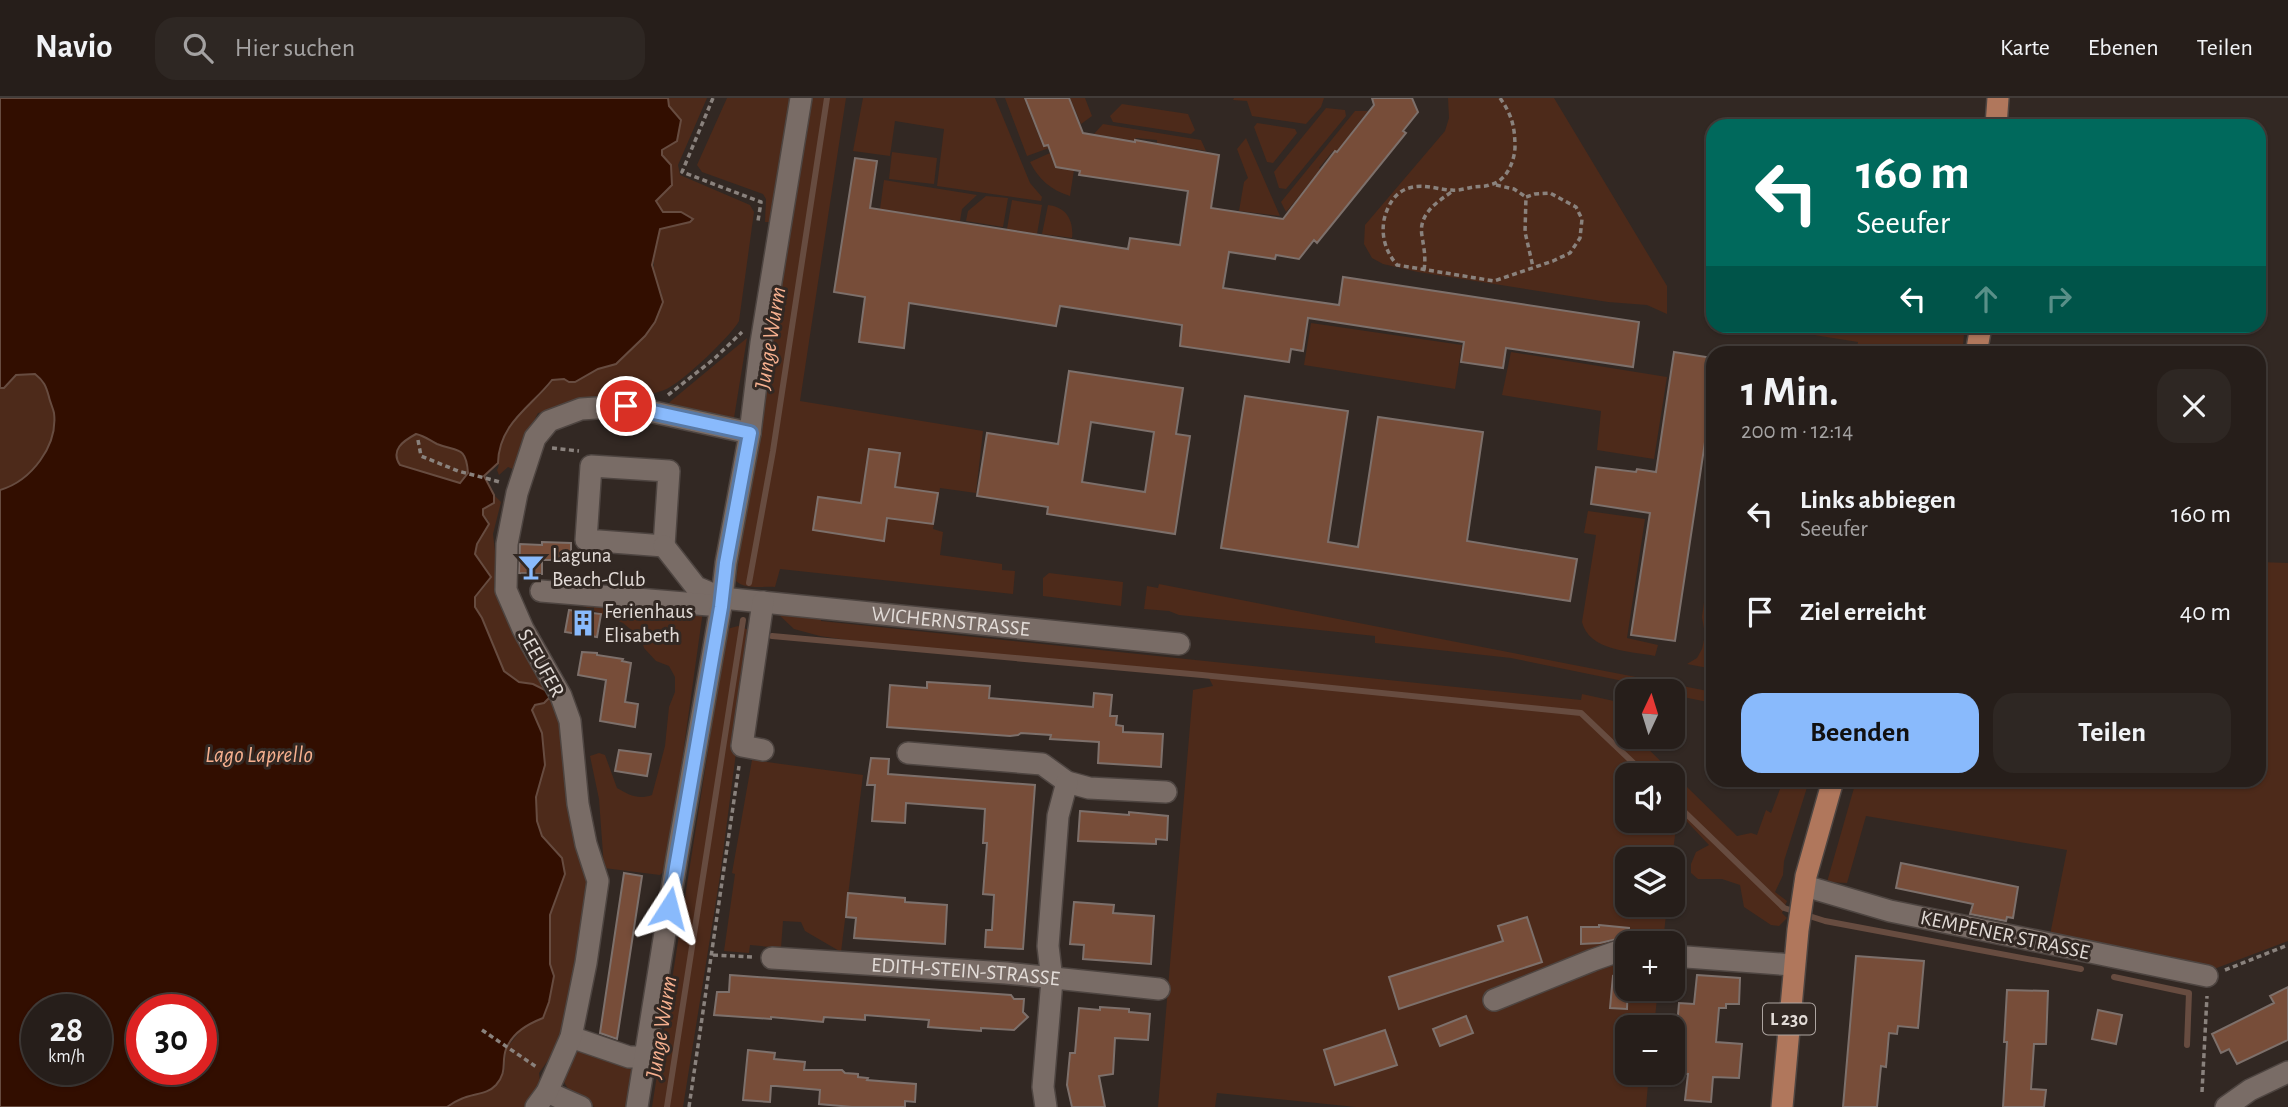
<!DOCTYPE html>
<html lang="de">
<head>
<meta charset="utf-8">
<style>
	:root { --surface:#261e1a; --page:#2e2723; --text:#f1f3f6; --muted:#a4a2a2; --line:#423c39; --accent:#89bafc }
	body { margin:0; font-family:"Alegreya Sans",sans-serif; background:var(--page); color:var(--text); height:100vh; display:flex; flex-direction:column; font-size:26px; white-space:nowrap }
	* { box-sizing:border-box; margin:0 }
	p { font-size:23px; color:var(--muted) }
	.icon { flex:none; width:38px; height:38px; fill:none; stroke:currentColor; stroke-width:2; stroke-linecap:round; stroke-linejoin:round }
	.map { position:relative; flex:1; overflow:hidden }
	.sheet { position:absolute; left:1706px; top:248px; width:560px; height:441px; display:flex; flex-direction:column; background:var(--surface); border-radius:21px; box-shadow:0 2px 5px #0004,0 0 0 2px var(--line) }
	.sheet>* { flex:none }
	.banner { position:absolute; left:1706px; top:21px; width:560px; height:214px; border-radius:21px; box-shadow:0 2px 5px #0004,0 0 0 2px var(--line); background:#00695c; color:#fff; overflow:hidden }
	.needle { width:46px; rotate:4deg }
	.controls { position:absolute; left:1615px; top:581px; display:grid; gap:14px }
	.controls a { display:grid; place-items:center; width:70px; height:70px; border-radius:14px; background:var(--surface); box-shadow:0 2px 5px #0004,0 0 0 2px var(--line); font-size:35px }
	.speed { position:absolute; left:21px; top:896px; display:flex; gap:14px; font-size:35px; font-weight:700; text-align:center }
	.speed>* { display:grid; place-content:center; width:91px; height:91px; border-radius:50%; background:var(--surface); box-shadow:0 2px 5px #0004,0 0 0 2px var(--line); line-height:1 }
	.speed small { font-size:18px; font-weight:400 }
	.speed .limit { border:10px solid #d22; background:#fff; color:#111 }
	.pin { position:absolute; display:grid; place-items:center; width:60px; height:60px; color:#fff; margin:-30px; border:4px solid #fff; border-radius:50%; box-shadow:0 2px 7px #0007 }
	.me { position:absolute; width:77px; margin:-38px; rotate:9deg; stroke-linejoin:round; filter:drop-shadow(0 0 5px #0008) }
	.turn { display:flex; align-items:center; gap:24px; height:147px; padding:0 35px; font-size:32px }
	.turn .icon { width:91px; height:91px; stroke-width:2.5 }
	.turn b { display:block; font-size:49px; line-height:60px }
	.lanes { display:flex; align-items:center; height:66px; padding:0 35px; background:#0003; justify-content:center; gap:35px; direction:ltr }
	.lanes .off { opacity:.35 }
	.round { display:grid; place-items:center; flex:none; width:74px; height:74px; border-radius:21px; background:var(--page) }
	.head { display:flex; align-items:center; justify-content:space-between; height:119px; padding:0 35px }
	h1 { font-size:42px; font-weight:600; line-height:52px }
	.button { display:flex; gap:14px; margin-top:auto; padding:14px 35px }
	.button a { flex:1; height:80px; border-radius:21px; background:var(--accent); color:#111; font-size:28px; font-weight:600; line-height:80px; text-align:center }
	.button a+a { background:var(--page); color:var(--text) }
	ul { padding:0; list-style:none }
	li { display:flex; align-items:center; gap:21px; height:98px; padding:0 35px }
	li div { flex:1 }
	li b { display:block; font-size:26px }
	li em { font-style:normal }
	header { display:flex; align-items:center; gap:42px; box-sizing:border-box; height:98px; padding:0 35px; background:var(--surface); border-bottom:2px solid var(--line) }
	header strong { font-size:33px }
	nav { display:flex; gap:38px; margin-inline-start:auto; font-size:24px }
	.search { width:490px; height:63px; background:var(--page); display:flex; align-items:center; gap:18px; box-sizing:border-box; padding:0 24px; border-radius:21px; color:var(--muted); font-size:26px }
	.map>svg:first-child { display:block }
	.green { fill:#4d2a1a; fill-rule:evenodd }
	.water { fill:#320e00; stroke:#674c40; stroke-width:2; fill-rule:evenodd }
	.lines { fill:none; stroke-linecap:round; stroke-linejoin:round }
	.stream { stroke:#674c40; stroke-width:6 }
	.building { fill:#774d39; stroke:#7d706b; stroke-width:2; fill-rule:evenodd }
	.minor-casing { stroke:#4e4541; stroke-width:24 }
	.major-casing { stroke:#4e4541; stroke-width:24 }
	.path { stroke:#8a827d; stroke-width:3.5; stroke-dasharray:5 3.5; stroke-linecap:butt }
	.minor { stroke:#796c66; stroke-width:21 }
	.major { stroke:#b0775c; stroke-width:21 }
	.route-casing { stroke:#5979a4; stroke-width:18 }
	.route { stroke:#89bafc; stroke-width:12 }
	.labels { text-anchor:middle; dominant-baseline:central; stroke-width:6; stroke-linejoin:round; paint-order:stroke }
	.shield { fill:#322823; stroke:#ada5a1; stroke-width:2 }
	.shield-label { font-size:19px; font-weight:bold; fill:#e2dbd7 }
	.poi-label { font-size:21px; fill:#e2dbd7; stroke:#322823; text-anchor:start }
	.street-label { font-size:21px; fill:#e2dbd7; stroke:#322823 }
	.water-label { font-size:23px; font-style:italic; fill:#f7b08f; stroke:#322823 }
</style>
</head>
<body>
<header>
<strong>Navio</strong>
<div class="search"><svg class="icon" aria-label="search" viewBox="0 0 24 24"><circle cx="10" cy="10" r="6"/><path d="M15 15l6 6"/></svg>Hier suchen</div>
<nav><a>Karte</a><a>Ebenen</a><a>Teilen</a></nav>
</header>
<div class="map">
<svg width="2288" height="1009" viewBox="0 0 2288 1009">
	<rect width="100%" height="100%" fill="#322823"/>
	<path class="green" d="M668 0H707L678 67 680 77 750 107 754 114 739 223C731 238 685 281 670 289 666 292 660 293 655 295L538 315 520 349 515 372 508 369 499 377 497 372C501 366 496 359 498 351 499 346 503 340 505 336 517 314 538 301 553 282L564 281 616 266 645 238 662 196C649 170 654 157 660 131L674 126H684L682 114H663L656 103 671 75V67L662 57V52L677 43Z
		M727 0H790L770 124H765L766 101 763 96 702 74 697 67Z
		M811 0H846L800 303 983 333 976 395 940 390 933 431 943 434 940 457 1002 466V472L1015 473 1013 496 780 471 775 489C763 488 746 492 736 483L748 393Z
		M863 0H995L1030 85 1042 99 1041 103 937 88 944 31 895 23 890 58 853 53Z
		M1005 0H1024L1042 46 1047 45 1049 50 1027 58Z
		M1070 0H1085L1092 18 1081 26Z
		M1234 0H1324L1321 9 1306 26 1252 18 1247 3 1233 2Z
		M1448 0H1554L1667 188V216L1647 207 1608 204 1418 174 1383 166 1372 160 1364 146 1365 127 1445 33 1449 20Z
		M1122 6 1188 16 1195 32 1191 36 1113 24 1110 18Z
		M1326 10 1345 12 1346 18 1286 91 1279 90 1274 74Z
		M1355 13H1368L1336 55 1333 53 1319 70 1321 72 1286 114 1281 104Z
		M1257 25 1295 31 1297 35 1273 65 1267 64 1254 29Z
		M1103 26 1201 42 1206 53 1157 45V42L1136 40 1135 43 1094 36Z
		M1246 40 1280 118 1239 113 1244 84 1248 80 1237 51Z
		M892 54 937 60 934 86 889 81Z
		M1050 55 1056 70 1074 72 1070 98C1051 92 1039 82 1030 64Z
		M884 82 977 97 962 111 960 123 880 111Z
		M986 98 1008 100 1003 129 966 123 968 113Z
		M1012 102 1042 107 1037 136 1007 131Z
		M1048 107C1066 109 1074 122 1072 140L1042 136Z
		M1311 225 1462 247 1455 291 1304 267Z
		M1757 228H1965L1962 256 1856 255 1858 244Z
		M747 240 733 326 668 306 671 303Z
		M1511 254 1667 279 1654 361 1597 352 1601 313 1502 297Z
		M35 276C44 283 46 288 49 299 50 304 53 309 54 315 58 348 31 383 0 392V290H4L16 277Z
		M416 336C425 338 429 342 437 346 457 355 466 347 468 375L460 385 400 367C389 352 403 343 416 336Z
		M494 397 501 404 493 436 497 470 554 594 591 788 564 940 539 975 541 992 527 1009H447L504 975 506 951 525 927 554 878 550 866V817L565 776 562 760 542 738 537 723 536 699 545 667 542 636 532 612 535 607 544 605 549 595 533 586 519 584 504 573 482 520 474 509 475 499 486 487 488 476C484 470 476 463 476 456 474 443 487 434 489 423L483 417V411L494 405Z
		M1588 413 1645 421 1627 540 1658 547 1655 558C1630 553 1589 553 1582 524L1596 437 1584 435Z
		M1713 437V571L1687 566 1697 560 1702 551 1705 537 1702 519Z
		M2259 464 2288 465V843L2214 871 2049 842 2067 752 1866 718 1847 785 1827 784 1856 683 2259 682Z
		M1049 475 1123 484 1121 508 1043 498V480Z
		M1159 486 1713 594V605L1673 597V593H1653L1623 587V583L1511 560 1375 545V538L1179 517 1169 513 1144 511 1147 488 1158 490Z
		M578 506 703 513 667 770 660 777 604 770 599 701 590 658 599 655 605 657 617 690C629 697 638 702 652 697L665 648 669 609 675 594V579L669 568 656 563 644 550 641 540 623 525Z
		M776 514 821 517V523L1581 602 1582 596 1623 605 1627 608V615L1621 624 1627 631 1628 639H1636L1737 738 1751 735 1757 737 1766 712 1771 715 1783 683H1809L1784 763 1783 777 1775 794 1787 803 1782 815 1787 820 1779 828 1771 827 1744 809 1740 787 1722 781H1698L1691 775V766L1696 754 1709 747 1678 714 1672 761H1628V807H1667L1663 845H1628V891H1658L1654 929H1628V975H1649L1646 1009H1356L1217 995 1215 1009H1158L1193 592 1213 588 1208 578 1080 564 914 552 820 538 794 531ZM1628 677H1673V723H1628Z
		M738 528 749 532 751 539 720 778 683 1009H652L708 653 725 535 727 531Z
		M752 662 863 677 841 854 805 833 801 824 783 823 781 850 750 847 749 855 724 853 735 776 732 775Z
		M577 951 635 966 629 1009H595L575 1002 562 981Z"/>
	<path class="water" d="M0 0H668L669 8 681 22 677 43 662 52V57L671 67 672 87 656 103 663 114H681L693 121 690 124 660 131 652 167 663 204 655 224 645 238 616 266 598 271 575 284H569L564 281 552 282C531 309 499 325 498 365L484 378 494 397V405L483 411V417L489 426 477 446 475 456 491 479 475 499V509L482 520 504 573 519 584 533 586 549 594V600L544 605 535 607 532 612 542 635 545 667 536 699 537 723 542 738 562 760 565 776 550 817V866L554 878 549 904 543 920C528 926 513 934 506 951 501 965 508 973 496 987 487 997 473 995 461 1001 456 1003 451 1006 447 1009H0V392C31 383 58 348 54 315 53 310 50 304 49 299 46 288 44 283 35 276L16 277 4 290H0ZM416 336C425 338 429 342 437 346 457 354 466 347 468 375L460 385 400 367C390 352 403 343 416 336ZM37 912H96V971H37ZM142 912H201V971H142Z"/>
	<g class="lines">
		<path class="stream" d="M749 485 773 353 827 0
			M772 538 1202 577 1581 615 1646 677
			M1673 703 1784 810 1825 823 2081 871
			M2114 879 2189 895 2187 947
			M667 1009 743 522"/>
	</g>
	<path class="building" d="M1025 0H1069L1083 35 1135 44V42L1219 57 1211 110 1283 121 1335 53 1337 54 1374 7 1372 0H1412L1418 14 1403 33 1406 35 1317 145 1314 142 1299 161 1276 157 1275 161 1229 154 1223 190 1339 207 1343 179 1639 224 1633 269 1506 250 1503 270 1461 264 1464 244 1308 220 1303 253 1291 251 1289 264 1180 248 1182 227 1060 208 1056 228 909 205 904 250 859 244 865 199 834 194 855 60 877 63 870 110 1128 151 1130 140 1180 147 1188 93 1079 77 1080 73 1056 69 1048 47 1044 48Z
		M1674 254 1713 260V291L1675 543 1631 537 1650 415 1591 406 1596 369 1636 374 1637 371 1656 374Z
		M1069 273 1183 290 1176 336 1190 338 1175 436 1047 416 1048 409 977 398 987 335 1058 346ZM1091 324 1154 334 1145 394 1082 384Z
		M1245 298 1348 313 1328 444 1358 449 1378 319 1483 334 1467 443 1577 461 1570 503 1221 450Z
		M869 351 900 355 895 389 938 395 933 426 887 420 884 443 813 432 818 399 861 405Z
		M542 444 571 445V462H542V476L519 475 520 446 542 447Z
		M569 512 601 516 597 539 565 534Z
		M582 554 597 555V557L623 561 622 563 631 565 625 604 638 606 635 629 600 623 606 582 578 577Z
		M927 584 990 588 989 600 1093 609 1094 595 1112 597 1110 618H1117L1116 627 1123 628V634L1163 636 1161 669 1098 665 1099 644 1050 641 1051 637 1021 635 1018 637 1010 638 887 629 890 587 927 590Z
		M619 652 651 656 647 678 615 673Z
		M871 660 889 661 888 676 1035 687 1023 851 985 849 986 832H992L994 797 983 796 987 745H983L985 711 906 705 905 725 872 723 875 687H867Z
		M1080 713 1129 717V714L1168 718 1167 742 1156 741V746L1078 743Z
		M1901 765 2018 789 2013 820 2007 819 2006 823 1970 816 1973 806 1896 790Z
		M624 775 642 778 617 941 600 935Z
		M848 795 905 800V804L947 807 945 846 854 840 856 820 846 819Z
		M1074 804 1114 807 1113 815 1154 818 1151 866 1083 861 1084 847 1070 846Z
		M1527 819 1542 864 1399 911 1389 879 1503 843 1498 828Z
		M1599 827 1629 830 1628 842 1617 841 1600 845 1581 846V829H1599Z
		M1856 858 1924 863 1918 930 1898 928 1897 936 1889 935 1886 969 1881 968 1877 1009H1843Z
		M730 877 1011 897 1014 901H1024L1023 914 1028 919 1014 932 981 930V933L928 929 929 922 865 917V922L824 919 823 924 771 919V921L714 917 717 894H729Z
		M1697 877 1740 880 1739 906H1726V910H1719L1716 944 1742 946 1739 980 1713 979 1711 1004 1685 1002 1688 976 1673 975 1679 905 1694 906Z
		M1613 878 1628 880 1627 911 1610 910Z
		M2288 889V942L2237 966 2229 951 2221 955 2212 936 2274 905 2270 898Z
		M2007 892 2048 893 2046 946H2034L2031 991 2046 992 2044 1009H2003L2007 944H2004Z
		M1100 909 1129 911V914L1150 916 1148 942 1115 940 1113 976 1099 978 1105 1009H1072L1067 987 1070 955H1075L1079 910 1100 912Z
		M2098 912 2122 917 2116 946 2092 941Z
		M1466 918 1473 935 1440 948 1433 931Z
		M1385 932 1397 967 1335 987 1324 952Z
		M748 952 775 955 774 961 805 964 804 972H842L845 975 858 976V979L868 980 867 982 916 986 915 1004 905 1003V1009H852L819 1006 820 992 776 988H771L770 1004 743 1002Z"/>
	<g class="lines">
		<g class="minor-casing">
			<g id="minor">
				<path d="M591 368 669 373 664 448 586 442Z"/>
				<path id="s1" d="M664 448 696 489 722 500 1179 546"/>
				<path d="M541 493 721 508"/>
				<path d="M763 652 742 648 763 504"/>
				<path d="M908 655 1042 666 1067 684 1089 690 1166 694"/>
				<path d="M1805 788 1890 813 2207 878"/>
				<path d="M1673 858 1793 867"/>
				<path id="s2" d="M772 860 1006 875 1159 891"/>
				<path d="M1494 902 1593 862 1616 854 1628 855"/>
				<path d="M571 939 629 959H644"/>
				<path d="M547 994 581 1009"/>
				<path d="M536 1009 547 994 571 939 586 865 598 783 586 746 578 706 570 623 561 598 523 531 506 492 507 446 517 395 535 340 549 323 581 311 626 308 750 335"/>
				<path d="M637 1009 677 760 721 508 726 465 750 335 761 245 801 0"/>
				<path d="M1046 1009 1043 989 1052 882 1048 848 1058 718 1067 684"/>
				<path d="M2226 1009 2250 992 2288 974"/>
			</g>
		</g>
		<g class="major-casing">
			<path id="major" d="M1996 28 1998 0
				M1976 256 1981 228
				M1782 1009 1798 832 1806 778 1833 682"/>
		</g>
		<path class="path" d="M713 0 682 74 761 104 758 123
			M1500 0C1512 17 1515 29 1515 50 1514 65 1506 84 1489 87 1484 89 1479 88 1473 89 1467 90 1459 93 1452 92 1438 92 1424 85 1409 90 1395 94 1387 108 1384 122 1381 139 1386 154 1397 167L1494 183 1553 163 1570 155 1580 140 1582 121 1576 109 1550 95 1535 96 1526 99 1525 134 1533 169
			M1496 87 1514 91 1526 99
			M1424 172C1426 159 1424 151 1422 138 1418 116 1437 104 1453 93
			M668 297 714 261 742 234
			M418 342 421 358 458 373 500 384
			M552 350 579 353
			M713 857 752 859
			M2225 872 2288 847
			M482 932 538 970
			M2202 994 2207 898
			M689 1009 739 668"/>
		<use href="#minor" class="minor"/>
		<use href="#major" class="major"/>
	</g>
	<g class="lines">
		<g class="route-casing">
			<path id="route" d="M626 308 750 335 726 465 721 509 669 810"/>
		</g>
		<use href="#route" class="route"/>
	</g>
	<defs>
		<g id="bar-bare" transform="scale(2.1)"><path d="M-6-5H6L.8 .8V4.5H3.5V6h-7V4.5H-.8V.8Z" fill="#89bafc" stroke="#322823" stroke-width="2.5" paint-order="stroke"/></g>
		<g id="building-bare" transform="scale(2.1)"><path d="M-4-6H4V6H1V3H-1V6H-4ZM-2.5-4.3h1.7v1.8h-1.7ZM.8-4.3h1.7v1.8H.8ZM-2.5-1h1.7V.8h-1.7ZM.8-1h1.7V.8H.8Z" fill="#89bafc" stroke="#322823" stroke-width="2.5" paint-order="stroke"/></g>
	</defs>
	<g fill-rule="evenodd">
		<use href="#bar-bare" x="531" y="469"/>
		<use href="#building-bare" x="583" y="525"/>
	</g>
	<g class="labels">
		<rect class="shield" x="1763" y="905.5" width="52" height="31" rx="5"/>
		<g class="shield-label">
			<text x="1789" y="921">L 230</text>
		</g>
		<g class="poi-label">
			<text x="552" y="457">Laguna<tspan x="552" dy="24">Beach-Club</tspan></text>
			<text x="604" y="513">Ferienhaus<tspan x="604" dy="24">Elisabeth</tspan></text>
		</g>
		<g class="street-label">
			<text stroke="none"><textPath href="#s1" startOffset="310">WICHERNSTRASSE</textPath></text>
			<text transform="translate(541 565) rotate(61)">SEEUFER</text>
			<text transform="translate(2005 837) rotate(12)">KEMPENER STRASSE</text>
			<text stroke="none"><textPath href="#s2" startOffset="194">EDITH-STEIN-STRASSE</textPath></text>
		</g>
		<g class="water-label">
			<text transform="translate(771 240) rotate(-81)">Junge Wurm</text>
			<text x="259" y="657">Lago Laprello</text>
			<text transform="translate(662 929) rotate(-81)">Junge Wurm</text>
		</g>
	</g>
</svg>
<div class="controls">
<a><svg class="needle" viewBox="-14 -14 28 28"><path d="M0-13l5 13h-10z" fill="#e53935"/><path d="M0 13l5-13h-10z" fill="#a4a2a2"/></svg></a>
<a><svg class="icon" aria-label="sound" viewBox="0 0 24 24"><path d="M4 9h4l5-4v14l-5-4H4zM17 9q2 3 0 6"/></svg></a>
<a><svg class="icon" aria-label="layers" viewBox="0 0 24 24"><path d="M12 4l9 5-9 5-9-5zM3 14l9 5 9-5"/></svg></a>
<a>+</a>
<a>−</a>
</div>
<div class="speed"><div>28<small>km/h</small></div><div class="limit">30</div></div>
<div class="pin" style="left:626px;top:308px;background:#d93025"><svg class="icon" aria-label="arrive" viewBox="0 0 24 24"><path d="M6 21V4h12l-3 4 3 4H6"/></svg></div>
<svg class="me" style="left:669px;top:810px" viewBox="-20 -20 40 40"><path d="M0-17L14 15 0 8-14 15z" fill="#89bafc" stroke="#fff" stroke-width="4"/></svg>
<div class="banner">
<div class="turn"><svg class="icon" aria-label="left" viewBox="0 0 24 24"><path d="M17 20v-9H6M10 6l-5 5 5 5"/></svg><div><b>160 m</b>Seeufer</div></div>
<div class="lanes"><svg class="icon" aria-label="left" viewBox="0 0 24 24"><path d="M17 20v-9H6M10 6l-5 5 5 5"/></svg><svg class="icon off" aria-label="ahead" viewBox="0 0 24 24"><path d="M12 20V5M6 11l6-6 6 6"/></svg><svg class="icon off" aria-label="right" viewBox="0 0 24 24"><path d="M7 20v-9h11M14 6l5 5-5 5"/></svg></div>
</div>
<section class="sheet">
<div class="head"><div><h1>1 Min.</h1><p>200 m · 12:14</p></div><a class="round"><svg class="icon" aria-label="close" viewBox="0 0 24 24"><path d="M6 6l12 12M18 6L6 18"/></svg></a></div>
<ul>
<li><svg class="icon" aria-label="left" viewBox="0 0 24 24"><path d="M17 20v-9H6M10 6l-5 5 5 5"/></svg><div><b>Links abbiegen</b><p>Seeufer</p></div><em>160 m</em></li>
<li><svg class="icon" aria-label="arrive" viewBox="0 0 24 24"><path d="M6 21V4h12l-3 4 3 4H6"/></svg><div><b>Ziel erreicht</b></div><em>40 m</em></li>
</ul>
<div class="button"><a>Beenden</a><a>Teilen</a></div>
</section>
</div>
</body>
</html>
